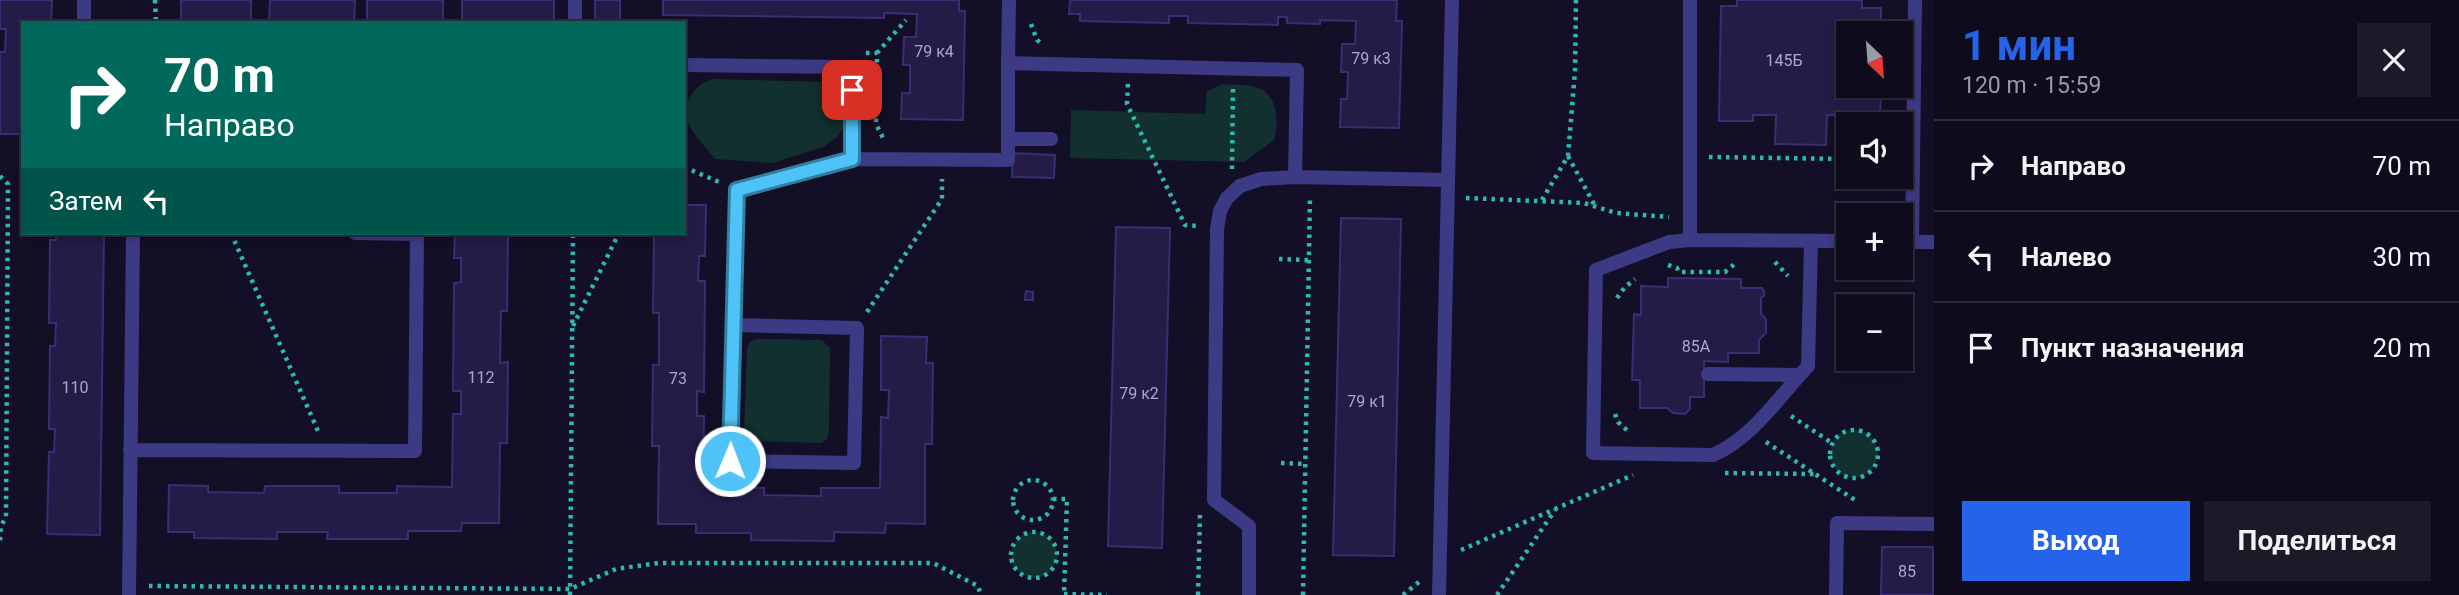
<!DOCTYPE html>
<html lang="ru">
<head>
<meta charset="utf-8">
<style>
	:root { --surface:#0e0b1c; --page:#1c1929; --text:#f1f3f6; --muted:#9b9ba3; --line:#2e2b3b; --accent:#2563eb }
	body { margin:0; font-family:Roboto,sans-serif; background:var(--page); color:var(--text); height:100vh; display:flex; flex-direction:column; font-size:26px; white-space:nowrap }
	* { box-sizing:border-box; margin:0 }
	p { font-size:23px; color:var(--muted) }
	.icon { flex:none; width:38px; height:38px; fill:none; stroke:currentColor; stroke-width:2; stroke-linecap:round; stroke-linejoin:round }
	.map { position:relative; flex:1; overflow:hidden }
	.details { display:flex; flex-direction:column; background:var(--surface); width:525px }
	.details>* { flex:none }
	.top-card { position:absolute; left:21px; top:21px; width:665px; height:214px; border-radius:0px; box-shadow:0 4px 10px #0003,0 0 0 2px var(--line); background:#00695c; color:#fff; overflow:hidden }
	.needle { width:46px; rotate:155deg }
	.tools { position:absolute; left:1836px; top:21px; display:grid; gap:14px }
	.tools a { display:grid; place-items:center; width:77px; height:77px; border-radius:0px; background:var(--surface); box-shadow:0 4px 10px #0003,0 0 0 2px var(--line); font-size:35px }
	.pin { position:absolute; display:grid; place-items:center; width:60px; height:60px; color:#fff; margin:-30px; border-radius:14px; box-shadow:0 4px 10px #0006 }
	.me { position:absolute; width:77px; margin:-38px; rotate:1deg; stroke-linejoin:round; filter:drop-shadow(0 0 5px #0008) }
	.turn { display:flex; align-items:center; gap:24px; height:147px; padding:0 28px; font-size:32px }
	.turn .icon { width:91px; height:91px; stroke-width:2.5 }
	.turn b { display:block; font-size:49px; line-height:60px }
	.then { display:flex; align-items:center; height:66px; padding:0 28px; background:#0003; gap:14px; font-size:26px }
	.round { display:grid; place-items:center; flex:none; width:74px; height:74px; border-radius:0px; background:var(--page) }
	.overview { display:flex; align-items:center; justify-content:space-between; height:119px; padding:0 28px }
	h1 { font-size:42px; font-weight:700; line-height:52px; color:var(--accent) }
	.action { display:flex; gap:14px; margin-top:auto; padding:14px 28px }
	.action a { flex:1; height:80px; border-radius:0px; background:var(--accent); color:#fff; font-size:28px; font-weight:700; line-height:80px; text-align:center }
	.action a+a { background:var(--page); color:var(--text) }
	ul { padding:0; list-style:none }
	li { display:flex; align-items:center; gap:21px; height:91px; padding:0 28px; border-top:2px solid var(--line) }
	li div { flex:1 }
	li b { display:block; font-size:26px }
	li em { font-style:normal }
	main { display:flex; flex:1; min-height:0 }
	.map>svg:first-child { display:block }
	.green { fill:#12302f }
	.building { fill:#241b47; stroke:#3b2d73; stroke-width:2 }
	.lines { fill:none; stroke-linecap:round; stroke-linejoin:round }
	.path { stroke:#2fb8b0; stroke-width:4.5; stroke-dasharray:3.5 5; stroke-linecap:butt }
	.service { stroke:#3d3a85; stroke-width:14 }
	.route-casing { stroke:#337fa1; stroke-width:18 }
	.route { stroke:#4fc3f7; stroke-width:12 }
	.labels { text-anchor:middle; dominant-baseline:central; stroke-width:7; stroke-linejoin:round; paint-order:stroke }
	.number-label { font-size:16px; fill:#aca6d1 }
</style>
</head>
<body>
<main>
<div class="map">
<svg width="1934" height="595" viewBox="0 0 1934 595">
	<rect width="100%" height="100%" fill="#130f26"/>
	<path class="green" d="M714 79 826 82 841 94 847 113 844 127 837 137 823 147 772 163 715 159C707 148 693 135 688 122 681 103 695 83 714 79Z
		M1222 84C1233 85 1246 84 1256 87 1278 93 1279 123 1274 140L1244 162 1070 158 1071 110 1205 114 1207 91Z
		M756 339 822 340 830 348 829 433 826 440 821 443 750 441 746 439 744 433 747 348 750 342Z
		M1830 454a24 24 0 1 1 48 0a24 24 0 1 1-48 0Z
		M1011 555a23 23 0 1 1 46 0a23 23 0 1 1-46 0Z"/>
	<path class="building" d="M0 0H52L51 23H23V134H0V52H5L6 29H0Z
		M181 0H251V23H181Z
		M270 0H355L354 23H269Z
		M367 0H443V23H367Z
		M462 0H554V23H462Z
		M595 0H620V23H595Z
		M663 0H959V11H965L963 120 901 119 902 93H910V65H903L904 37H916L917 14 884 13V18L663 15Z
		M1070 0H1397L1396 21H1402L1399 128 1340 127 1341 99H1347L1348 72H1341L1342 44H1355L1356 21 1320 20V24L1287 23V17H1278V25L1188 23V16H1169V23L1080 21V14H1069Z
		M1737 0H1862V8H1881V33H1848V86H1881L1880 121H1849V115H1827L1826 145 1775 144 1776 115H1753V121H1719L1721 6H1737Z
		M1013 153 1055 155 1054 178 1012 177Z
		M684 205H706L705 256H699L698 281H705L704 392 697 391V416H704L703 470H698V478H709V487L764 488V495L821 496V488H880L881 417 888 418 889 390H881V336L927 337 926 363H933L932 444H925V524L886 523 885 533 834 532V541L751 540V533H696V524H658L659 446H652L653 365H659V313H653L654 233H684Z
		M1341 218 1401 219 1394 556 1333 555Z
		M1116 227 1170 228 1162 548 1108 546Z
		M56 233H104L100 535 47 534 49 452H54L55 429H49L50 346H55L56 323H49L50 240H56Z
		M455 233H508L507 311H501L500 363 508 362 507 443H500L499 523H462L461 531H408V539H327L328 532H277V539L194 538V532H168L169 485 208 486V492L264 493 265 486H339V493H397V486L452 487 453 414H461V391H453L454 283 461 282V258H454Z
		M1668 278 1741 279V288H1762L1764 291V296L1761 298V314L1766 319V333L1759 340V353H1728V362L1704 361V397H1690V409L1685 414 1673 413 1667 408H1640V380H1632L1634 314 1641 315V286L1668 287Z
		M1026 291 1033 292V300H1025Z
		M1882 547H1933V595H1881Z"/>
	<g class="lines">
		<path class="path" d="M155 0 156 23
			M1031 24 1037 40 1041 43
			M866 53H877L876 124 884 140
			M877 53 906 20
			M1128 84 1127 104 1185 225 1197 226
			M1568 156 1595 206
			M1709 157 1848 159
			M684 167 719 182
			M1232 169 1233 87
			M0 176 8 184 6 517 1 526 0 541
			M1466 198 1584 203 1616 213 1669 217
			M1542 200 1568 156 1575 71 1576 0
			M231 233 318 431
			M1279 259 1308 260
			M1775 262 1788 276
			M1668 265 1677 268 1679 272H1725L1737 262
			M1617 298 1625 287 1635 279
			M867 312 942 199V179
			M573 326 619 233
			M1615 414 1618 422 1629 432
			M1791 416 1832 443
			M1830 454a24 24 0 1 1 48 0a24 24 0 1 1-48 0Z
			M1766 442 1858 502
			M1281 463 1305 464
			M1725 473 1815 474
			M1013 500a20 20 0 1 1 40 0a20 20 0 1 1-40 0Z
			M1053 499H1067L1064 595
			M1011 555a23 23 0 1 1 46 0a23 23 0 1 1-46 0Z
			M1461 550 1633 475
			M149 586 570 589 616 569 658 563H933L978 586 981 595
			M1064 594 1107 595
			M570 595 573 233
			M1198 595 1200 514
			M1303 595 1310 197
			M1403 595 1419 582
			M1497 595 1555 510"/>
		<path class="service" d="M575 0V23
			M1009 0 1008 63 1297 70 1295 177
			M84 23V0
			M684 65 852 67V159
			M1008 139H1051
			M1690 240V0
			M1811 241 1808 366C1779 397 1752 438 1713 455L1593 453 1596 270 1669 242 1690 240 1848 241
			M1900 242H1934
			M1912 242 1915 0
			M733 325 730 461 854 463 857 328 733 325 737 190 852 159 1008 160V63
			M1708 374 1799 375
			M130 450 415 451 417 234 355 233
			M129 595 133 233
			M1249 595V526L1214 500 1217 229 1220 211 1227 198 1240 186 1261 179 1295 177 1448 180
			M1439 595 1452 0
			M1836 595 1837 523 1934 524"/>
	</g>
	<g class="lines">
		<g class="route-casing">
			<path id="route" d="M730 461 737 190 852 159V90"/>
		</g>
		<use href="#route" class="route"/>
	</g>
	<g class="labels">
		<g class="number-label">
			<text x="934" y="51">79 к4</text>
			<text x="1371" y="58">79 к3</text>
			<text x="1784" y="60">145Б</text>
			<text x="1696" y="346">85А</text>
			<text x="481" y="377">112</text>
			<text x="678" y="378">73</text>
			<text x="75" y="387">110</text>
			<text x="1139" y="393">79 к2</text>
			<text x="1367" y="401">79 к1</text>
			<text x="1907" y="571">85</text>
		</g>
	</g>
</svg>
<div class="tools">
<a><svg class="needle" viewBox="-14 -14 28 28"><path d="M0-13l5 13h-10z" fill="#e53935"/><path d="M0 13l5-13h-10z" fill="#9b9ba3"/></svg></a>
<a><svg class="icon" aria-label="sound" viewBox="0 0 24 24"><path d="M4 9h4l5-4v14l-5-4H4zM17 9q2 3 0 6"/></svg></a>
<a>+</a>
<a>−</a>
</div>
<div class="pin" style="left:852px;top:90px;background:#d93025"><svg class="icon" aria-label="arrive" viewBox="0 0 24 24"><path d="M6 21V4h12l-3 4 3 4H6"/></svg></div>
<svg class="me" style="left:730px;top:461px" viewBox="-20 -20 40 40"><circle r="17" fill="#4fc3f7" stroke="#fff" stroke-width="3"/><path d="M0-11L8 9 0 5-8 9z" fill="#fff"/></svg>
<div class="top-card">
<div class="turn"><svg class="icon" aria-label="right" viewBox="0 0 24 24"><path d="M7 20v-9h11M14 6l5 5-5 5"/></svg><div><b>70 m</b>Направо</div></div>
<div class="then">Затем<svg class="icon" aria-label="left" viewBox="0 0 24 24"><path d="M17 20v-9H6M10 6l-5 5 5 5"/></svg></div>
</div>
</div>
<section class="details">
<div class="overview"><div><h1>1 мин</h1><p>120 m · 15:59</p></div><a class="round"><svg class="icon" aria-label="close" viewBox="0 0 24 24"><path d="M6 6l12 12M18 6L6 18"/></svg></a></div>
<ul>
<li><svg class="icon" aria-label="right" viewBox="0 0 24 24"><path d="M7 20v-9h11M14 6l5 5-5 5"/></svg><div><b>Направо</b></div><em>70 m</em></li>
<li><svg class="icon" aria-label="left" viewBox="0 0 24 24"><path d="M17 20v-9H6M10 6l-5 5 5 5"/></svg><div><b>Налево</b></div><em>30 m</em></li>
<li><svg class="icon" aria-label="arrive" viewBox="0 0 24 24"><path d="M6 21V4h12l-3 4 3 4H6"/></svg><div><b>Пункт назначения</b></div><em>20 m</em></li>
</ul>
<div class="action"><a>Выход</a><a>Поделиться</a></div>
</section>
</main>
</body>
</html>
